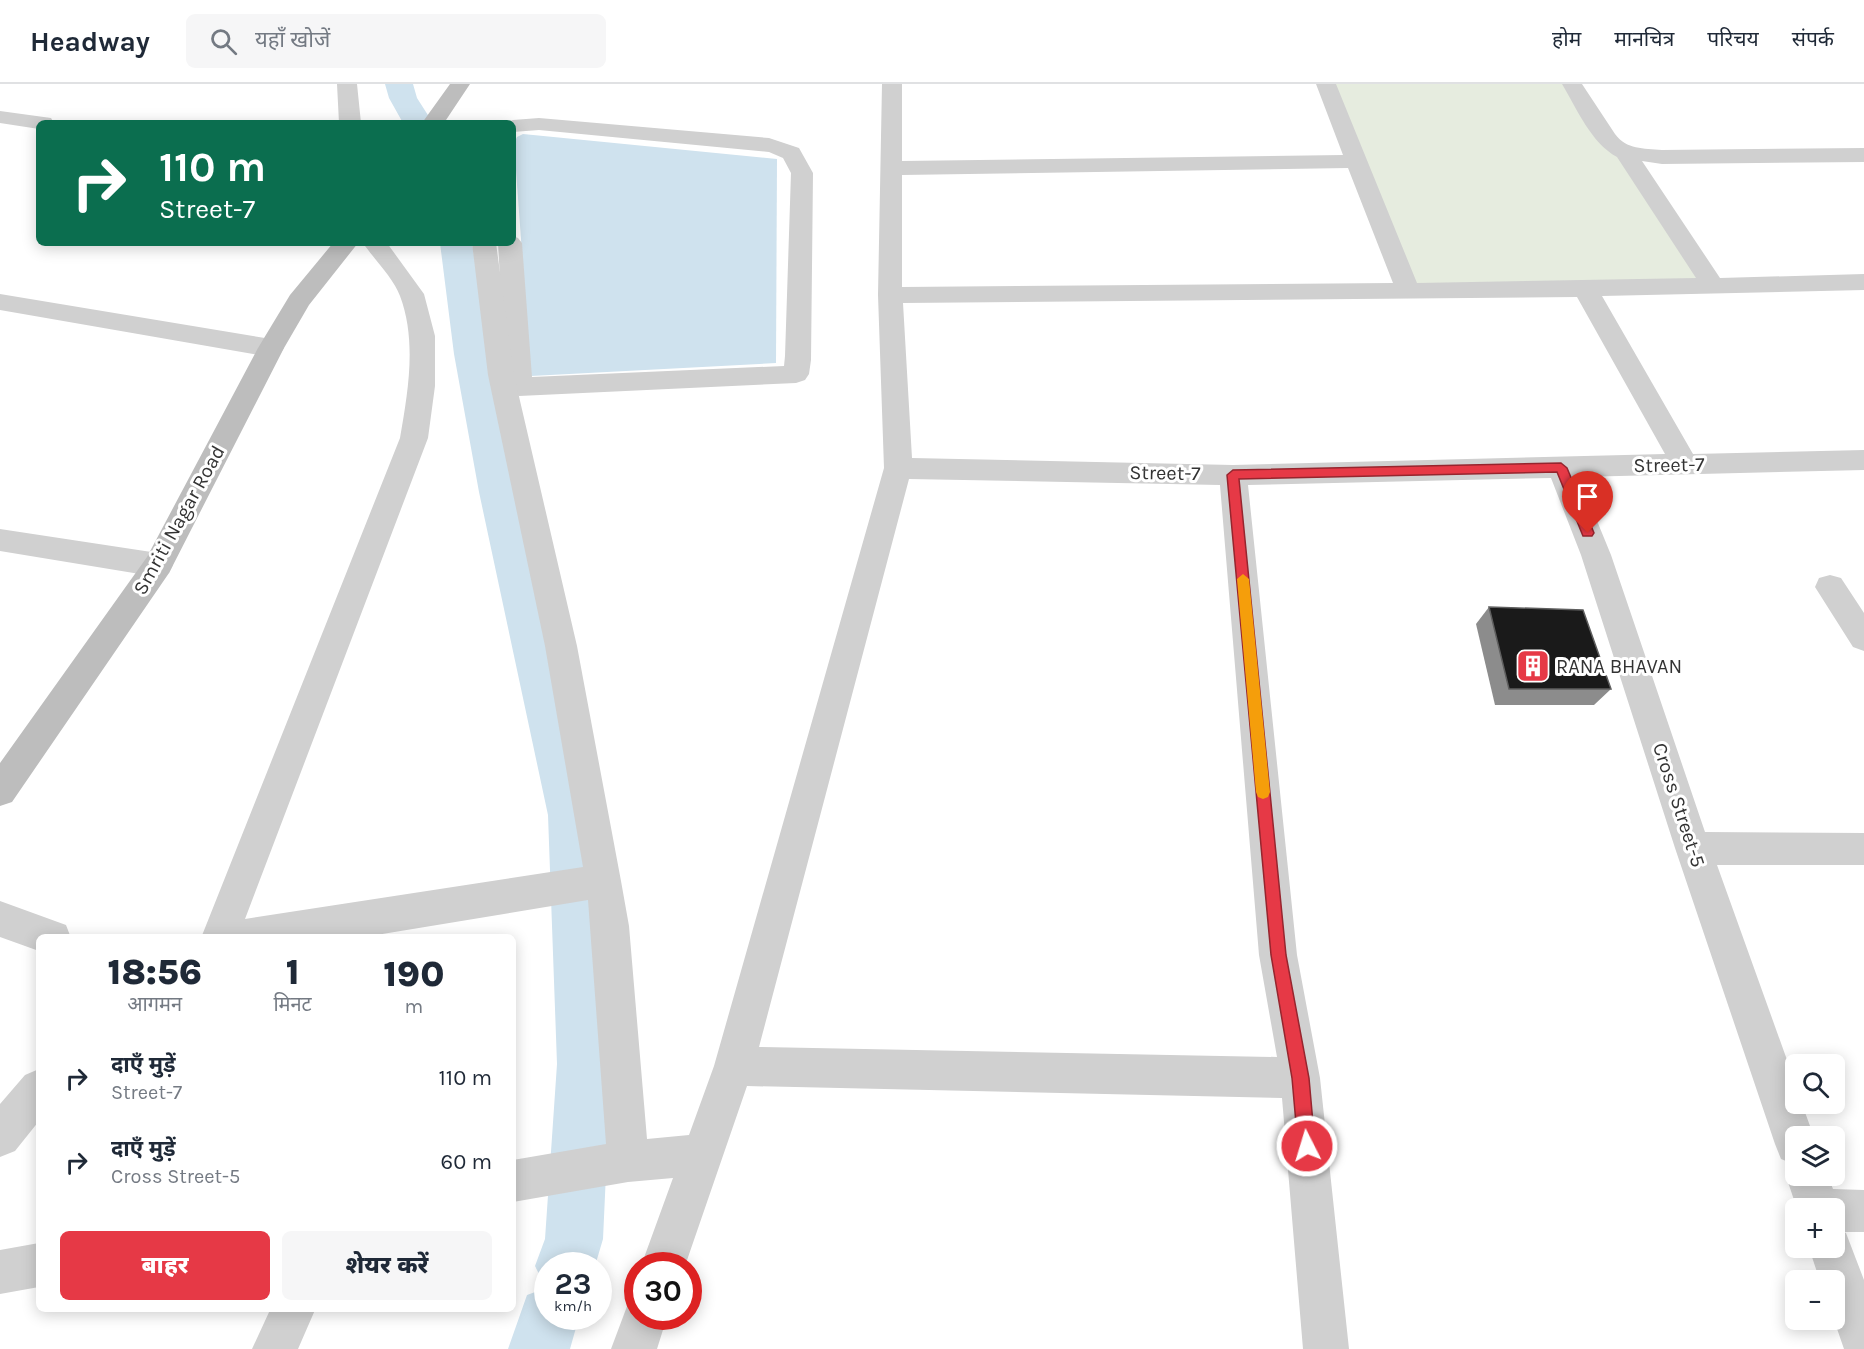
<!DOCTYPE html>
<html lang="hi">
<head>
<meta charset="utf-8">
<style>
	:root { --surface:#fff; --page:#f6f6f7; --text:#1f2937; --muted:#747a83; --line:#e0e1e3; --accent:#e63946 }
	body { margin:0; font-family:Karla,"Noto Sans Devanagari",sans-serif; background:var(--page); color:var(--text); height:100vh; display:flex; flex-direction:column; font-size:22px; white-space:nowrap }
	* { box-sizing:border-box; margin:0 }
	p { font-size:20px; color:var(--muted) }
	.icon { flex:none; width:33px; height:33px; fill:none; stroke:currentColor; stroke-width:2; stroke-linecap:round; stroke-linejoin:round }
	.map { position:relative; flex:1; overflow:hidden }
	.details { position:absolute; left:36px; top:850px; width:480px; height:378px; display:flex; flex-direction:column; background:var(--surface); border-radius:9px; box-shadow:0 3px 15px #0003 }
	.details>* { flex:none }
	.guide { position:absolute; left:36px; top:36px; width:480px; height:126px; border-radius:9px; box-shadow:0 3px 15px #0003; background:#0b6e4f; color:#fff; overflow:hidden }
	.buttons { position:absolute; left:1785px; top:970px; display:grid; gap:12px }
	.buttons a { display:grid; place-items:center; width:60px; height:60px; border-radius:9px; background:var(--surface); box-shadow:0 3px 15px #0003; font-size:30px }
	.speed { position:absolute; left:534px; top:1168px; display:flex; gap:12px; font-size:30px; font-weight:700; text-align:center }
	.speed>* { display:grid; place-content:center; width:78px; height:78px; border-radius:50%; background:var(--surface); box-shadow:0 3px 15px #0003; line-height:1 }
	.speed small { font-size:15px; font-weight:400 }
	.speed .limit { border:9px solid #d22; background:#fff; color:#111 }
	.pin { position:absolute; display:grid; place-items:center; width:51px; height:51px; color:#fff; margin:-62px -26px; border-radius:50% 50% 50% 0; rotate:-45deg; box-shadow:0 0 6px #0007 }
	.pin .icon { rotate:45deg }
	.me { position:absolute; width:66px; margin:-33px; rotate:355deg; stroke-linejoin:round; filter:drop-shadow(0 0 4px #0008) }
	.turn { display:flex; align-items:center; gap:21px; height:126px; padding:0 24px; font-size:27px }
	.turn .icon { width:78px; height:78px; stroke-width:2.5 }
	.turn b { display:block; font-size:42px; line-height:51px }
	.eta { display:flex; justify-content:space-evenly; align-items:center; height:102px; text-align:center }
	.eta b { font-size:36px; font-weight:800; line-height:42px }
	.cta { display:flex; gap:12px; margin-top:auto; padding:12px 24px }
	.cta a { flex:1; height:69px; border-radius:9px; background:var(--accent); color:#fff; font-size:24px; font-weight:800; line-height:69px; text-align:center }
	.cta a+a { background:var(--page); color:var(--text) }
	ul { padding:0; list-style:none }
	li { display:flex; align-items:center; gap:18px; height:84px; padding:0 24px }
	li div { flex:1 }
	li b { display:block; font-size:22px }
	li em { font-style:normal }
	header { display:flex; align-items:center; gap:36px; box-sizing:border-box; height:84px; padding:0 30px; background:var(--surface); border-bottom:2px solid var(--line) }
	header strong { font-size:28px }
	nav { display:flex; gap:33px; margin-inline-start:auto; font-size:21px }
	.search { width:420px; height:54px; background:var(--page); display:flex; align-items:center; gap:15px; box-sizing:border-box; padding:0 21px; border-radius:9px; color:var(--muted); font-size:22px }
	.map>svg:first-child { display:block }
	.green { fill:#e6ecdf }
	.water { fill:#cfe2ee }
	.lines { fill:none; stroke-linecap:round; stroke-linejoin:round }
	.canal { fill:#cfe2ee; fill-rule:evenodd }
	.pedestrian { fill:#d0d0d0; fill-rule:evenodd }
	.minor { fill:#d0d0d0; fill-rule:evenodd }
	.secondary { fill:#bdbdbd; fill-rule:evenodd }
	.wall { fill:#8c8c8c }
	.building { fill:#1a1a1a; stroke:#5f5f5f; stroke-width:1.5 }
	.route { fill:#e63946; stroke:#96252e; stroke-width:1.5 }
	.slow { fill:#f59e0b }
	.labels { text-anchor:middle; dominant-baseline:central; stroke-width:6; stroke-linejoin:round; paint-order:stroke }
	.street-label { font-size:20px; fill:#333; stroke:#fff }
	.poi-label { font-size:20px; fill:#333; stroke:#fff; text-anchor:start }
</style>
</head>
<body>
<header>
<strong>Headway</strong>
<div class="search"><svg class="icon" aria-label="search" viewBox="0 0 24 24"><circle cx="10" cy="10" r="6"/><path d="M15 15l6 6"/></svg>यहाँ खोजें</div>
<nav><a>होम</a><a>मानचित्र</a><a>परिचय</a><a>संपर्क</a></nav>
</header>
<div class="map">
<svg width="1864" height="1265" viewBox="0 0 1864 1265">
	<rect width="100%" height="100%" fill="#fff"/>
	<path class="green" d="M1326 0H1572L1713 202 1408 206Z"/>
	<path class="water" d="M523 50 777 75 776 279 531 292 514 59 517 53Z"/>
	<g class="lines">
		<path class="canal" d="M385 0H413L417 14 433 39H403L389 14Z
			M440 159H472L490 270 519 408 596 731 611 980 603 1155 595 1182H548V1233H579L570 1265H508L527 1211 546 1204 535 1182 545 1155 557 980 548 731 479 408 454 270Z"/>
		<path class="pedestrian" d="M539 34 769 54 799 64 813 89 811 276 809 290 805 296 796 299 519 312 510 309 506 303 498 159H513V152L518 154 522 159 532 293 784 282 785 272 791 89 783 74 769 68 539 46 513 48V39H504L513 36Z"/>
		<path class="minor" d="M337 0H357L361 39H339Z
			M882 0H902V77L1343 71 1316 0H1336L1417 199 1696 194 1617 73C1591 59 1577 25 1562 0H1582L1615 50C1627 66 1643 64 1662 66L1864 64V78L1662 80 1642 77 1720 194 1864 190V206L1602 212 1693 370 1864 366V386L1579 393 1611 471 1705 748 1864 749V781H1717L1796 1001V1020H1802L1814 1053H1796V1092H1828L1833 1105 1864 1106V1148H1844L1846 1149 1864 1196V1265H1844L1834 1236V1197H1820L1809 1164H1834V1125H1797L1786 1092 1791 1079 1781 1075 1775 1060 1675 764 1581 471 1551 394 1248 401 1297 871 1320 994 1349 1265H1303L1282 1014 747 1002 685 1182H641L673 1094 628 1098 513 1118V1076L606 1060 588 816 358 854H201L400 354C408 308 417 257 400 212 394 195 374 175 363 159H387L424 210 435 252V302L428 354 245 835 583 783 545 562 488 291 472 159H496L514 291 577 562 621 797 629 842 647 1055 689 1051 714 982 884 384 878 211ZM1348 84 1393 199 902 203V91ZM1577 213 1665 370 1233 381 912 374 903 219ZM909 395 1220 401 1259 871 1277 973 759 963Z
			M0 27 51 34 54 39H39V45L0 39Z
			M0 210 271 255 280 258 284 264 280 270 271 273 0 226Z
			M0 445 158 469 169 473 173 481 169 489 158 493 0 467Z
			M1830 491 1841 494 1864 529V567L1853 563 1815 503 1819 494Z
			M0 817 66 841 71 854H39V867L0 853Z
			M39 985V1037L15 1067 0 1073V1020L25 991Z
			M39 1159V1203L0 1210V1166Z
			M638 1214V1233H667L657 1265H611L629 1217Z
			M270 1226H315L298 1265H252Z"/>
		<path class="secondary" d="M450 0H470L444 39H422Z
			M333 159H358L309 221 284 264 169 489 12 718 0 722V679L147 473 258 264 290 211Z"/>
	</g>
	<path class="wall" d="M1489 523 1611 605 1594 621H1495L1476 540Z"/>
	<path class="building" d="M1489 523 1583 526 1611 605H1509Z"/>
	<path class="route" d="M1561 379 1567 384 1594 449 1592 452H1583L1557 388 1239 395 1286 871 1309 994 1315 1062 1313 1068 1307 1070 1301 1068 1298 1062 1292 994 1271 871 1227 391 1233 386Z"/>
	<path class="slow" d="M1243 490 1249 495 1270 708 1268 713 1263 715 1258 713 1256 708 1237 495Z"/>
	<defs>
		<g id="building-square" transform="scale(1.725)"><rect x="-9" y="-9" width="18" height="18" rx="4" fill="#e63946" stroke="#fff"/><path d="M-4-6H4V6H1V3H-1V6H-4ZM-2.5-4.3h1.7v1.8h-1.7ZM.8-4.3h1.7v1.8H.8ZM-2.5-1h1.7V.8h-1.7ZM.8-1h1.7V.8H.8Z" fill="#fff"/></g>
	</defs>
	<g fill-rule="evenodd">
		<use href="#building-square" x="1533" y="582"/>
	</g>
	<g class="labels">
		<g class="street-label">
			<text transform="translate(1669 381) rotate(-1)">Street-7</text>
			<text transform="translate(1165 389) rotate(1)">Street-7</text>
			<text transform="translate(179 436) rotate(-61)">Smriti Nagar Road</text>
			<text transform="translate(1679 721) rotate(72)">Cross Street-5</text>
		</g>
		<g class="poi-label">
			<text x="1556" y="582">RANA BHAVAN</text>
		</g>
	</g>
</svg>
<div class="buttons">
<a><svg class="icon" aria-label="search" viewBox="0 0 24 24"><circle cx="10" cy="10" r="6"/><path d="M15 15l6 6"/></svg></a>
<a><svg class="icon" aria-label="layers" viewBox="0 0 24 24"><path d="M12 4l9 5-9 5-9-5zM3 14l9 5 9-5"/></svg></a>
<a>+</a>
<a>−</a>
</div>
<div class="speed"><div>23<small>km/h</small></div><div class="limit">30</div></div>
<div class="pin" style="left:1588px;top:449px;background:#d93025"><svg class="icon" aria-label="arrive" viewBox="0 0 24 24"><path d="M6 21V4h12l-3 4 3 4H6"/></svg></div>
<svg class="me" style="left:1307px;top:1062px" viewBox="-20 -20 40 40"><circle r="17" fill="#e63946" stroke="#fff" stroke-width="3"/><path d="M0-11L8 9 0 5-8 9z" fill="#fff"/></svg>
<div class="guide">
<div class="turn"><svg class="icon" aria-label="right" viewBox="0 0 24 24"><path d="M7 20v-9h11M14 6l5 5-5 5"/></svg><div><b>110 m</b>Street-7</div></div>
</div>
<section class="details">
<div class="eta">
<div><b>18:56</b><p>आगमन</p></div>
<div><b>1</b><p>मिनट</p></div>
<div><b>190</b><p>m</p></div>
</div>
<ul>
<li><svg class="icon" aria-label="right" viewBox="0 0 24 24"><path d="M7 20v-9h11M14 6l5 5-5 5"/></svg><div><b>दाएँ मुड़ें</b><p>Street-7</p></div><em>110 m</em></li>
<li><svg class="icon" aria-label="right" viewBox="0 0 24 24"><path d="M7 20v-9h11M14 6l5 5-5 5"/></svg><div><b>दाएँ मुड़ें</b><p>Cross Street-5</p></div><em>60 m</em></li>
</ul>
<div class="cta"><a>बाहर</a><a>शेयर करें</a></div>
</section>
</div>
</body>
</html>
